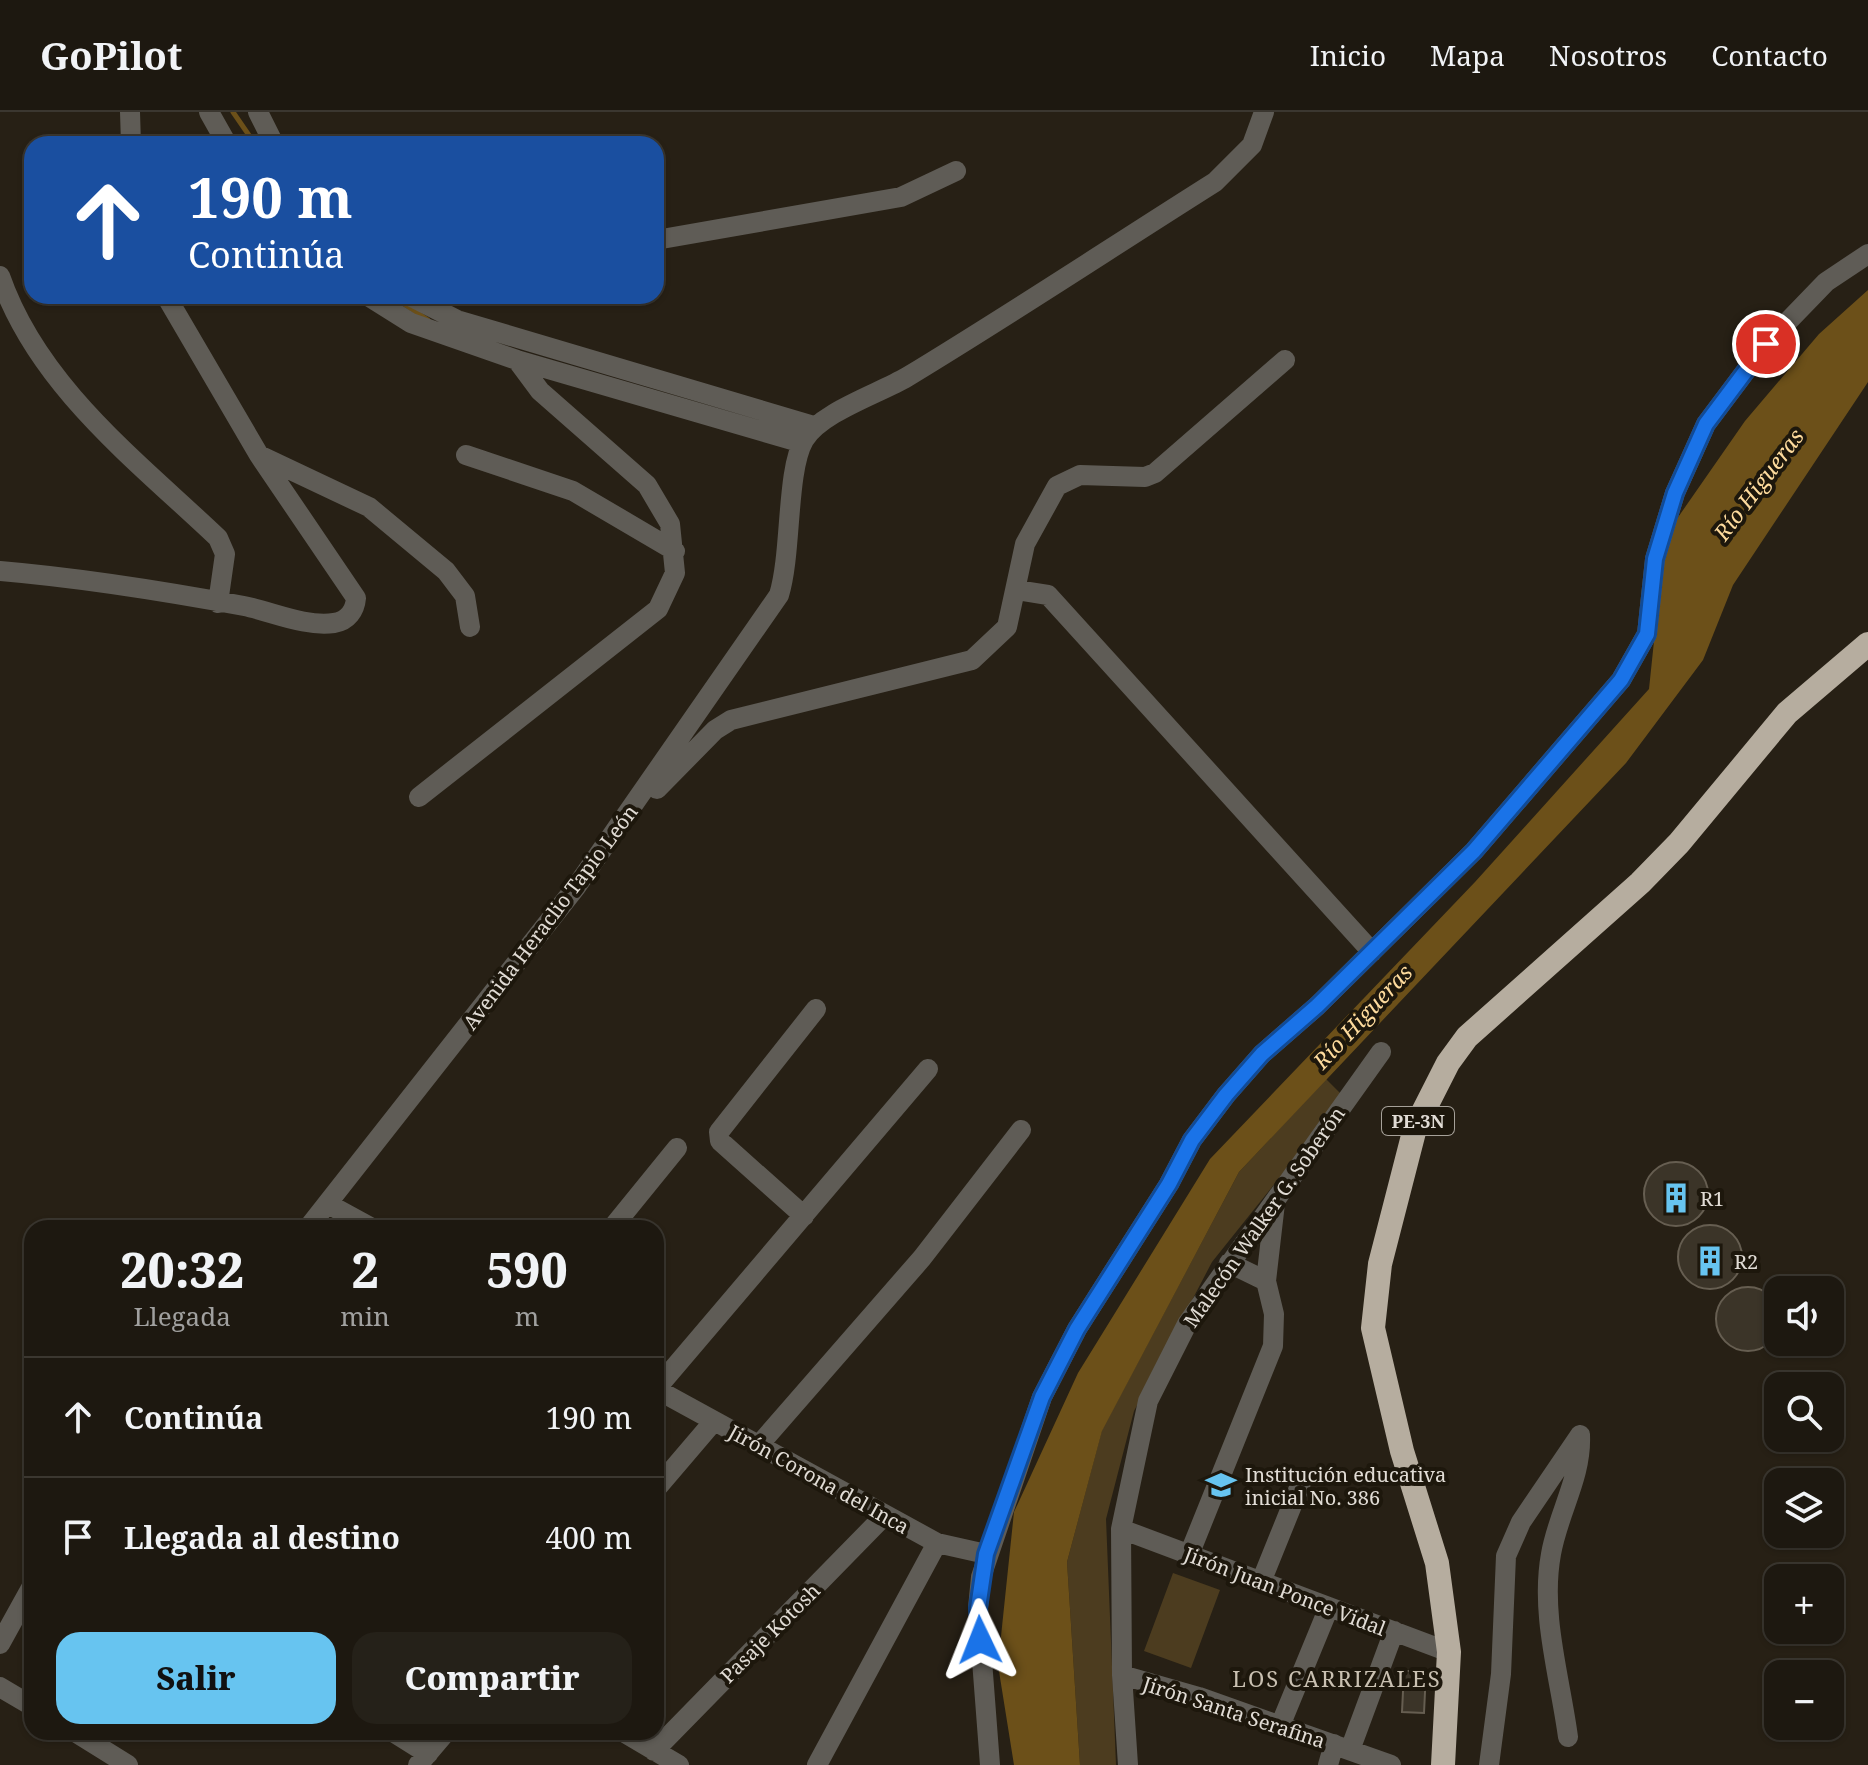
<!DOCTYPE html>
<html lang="es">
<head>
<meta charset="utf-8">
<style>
	:root { --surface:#1d1810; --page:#252119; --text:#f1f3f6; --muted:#a0a09f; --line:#3b3730; --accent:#67c4f0 }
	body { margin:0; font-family:"Noto Serif",serif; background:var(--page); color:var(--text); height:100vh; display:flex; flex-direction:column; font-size:30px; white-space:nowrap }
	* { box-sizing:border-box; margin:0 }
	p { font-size:26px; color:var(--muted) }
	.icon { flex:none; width:44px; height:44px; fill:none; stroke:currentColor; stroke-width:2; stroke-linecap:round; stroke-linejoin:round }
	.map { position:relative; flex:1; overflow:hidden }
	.side { position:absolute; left:24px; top:1108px; width:640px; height:520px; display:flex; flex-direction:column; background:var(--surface); border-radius:24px; box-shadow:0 2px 6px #0004,0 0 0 2px var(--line) }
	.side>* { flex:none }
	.banner { position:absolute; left:24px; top:24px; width:640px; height:168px; border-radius:24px; box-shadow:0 2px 6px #0004,0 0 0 2px var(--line); background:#1a4fa0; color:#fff; overflow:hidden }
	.controls { position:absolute; left:1764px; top:1164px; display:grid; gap:16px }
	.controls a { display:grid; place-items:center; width:80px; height:80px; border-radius:16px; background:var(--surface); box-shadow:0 2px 6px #0004,0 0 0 2px var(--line); font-size:40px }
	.pin { position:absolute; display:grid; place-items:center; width:68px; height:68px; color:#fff; margin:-34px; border:4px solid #fff; border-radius:50%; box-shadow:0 2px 8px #0007 }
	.me { position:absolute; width:88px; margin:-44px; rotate:358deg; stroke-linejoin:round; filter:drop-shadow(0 0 6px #0008) }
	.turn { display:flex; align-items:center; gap:28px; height:168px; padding:0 32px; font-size:36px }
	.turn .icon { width:104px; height:104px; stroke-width:2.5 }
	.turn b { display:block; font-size:56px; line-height:68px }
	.eta { display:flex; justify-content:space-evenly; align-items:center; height:136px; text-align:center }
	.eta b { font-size:48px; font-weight:800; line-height:56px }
	.button { display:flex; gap:16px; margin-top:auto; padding:16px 32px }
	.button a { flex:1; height:92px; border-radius:24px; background:var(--accent); color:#111; font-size:32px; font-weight:800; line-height:92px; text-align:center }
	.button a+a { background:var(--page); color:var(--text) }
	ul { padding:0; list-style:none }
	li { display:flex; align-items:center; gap:24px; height:120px; padding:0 32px; border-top:2px solid var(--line) }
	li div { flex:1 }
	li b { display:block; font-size:30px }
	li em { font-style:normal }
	header { display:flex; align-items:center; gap:48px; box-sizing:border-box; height:112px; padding:0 40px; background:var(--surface); border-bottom:2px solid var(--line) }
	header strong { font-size:38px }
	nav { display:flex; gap:44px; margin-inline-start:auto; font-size:28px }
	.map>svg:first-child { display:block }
	.green { fill:#4c3c1f }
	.water { fill:#6c5019 }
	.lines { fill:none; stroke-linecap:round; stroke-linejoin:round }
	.stream { stroke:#6c5019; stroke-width:5 }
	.building { fill:#3b3428; stroke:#665e51; stroke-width:2 }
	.minor { stroke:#5f5c56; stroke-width:20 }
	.highway { stroke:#b6ad9f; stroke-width:24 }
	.route-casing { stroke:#114b97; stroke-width:20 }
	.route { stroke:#1a73e8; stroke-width:14 }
	.labels { text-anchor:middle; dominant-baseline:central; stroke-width:8; stroke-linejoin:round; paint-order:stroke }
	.shield { fill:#1d170c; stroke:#a6a199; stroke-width:2 }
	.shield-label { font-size:18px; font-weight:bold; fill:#e1dcd5 }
	.street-label { font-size:20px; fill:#e1dcd5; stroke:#1d170c }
	.poi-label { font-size:20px; fill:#e1dcd5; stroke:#1d170c; text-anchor:start }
	.water-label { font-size:22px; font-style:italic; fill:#fedb9d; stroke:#1d170c }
	.neighbourhood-label { font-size:22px; letter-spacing:2px; fill:#c9c0b1; stroke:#1d170c }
</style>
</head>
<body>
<header>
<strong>GoPilot</strong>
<nav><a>Inicio</a><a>Mapa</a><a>Nosotros</a><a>Contacto</a></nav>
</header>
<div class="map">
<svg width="1868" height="1653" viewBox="0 0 1868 1653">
	<rect width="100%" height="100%" fill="#272015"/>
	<path class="green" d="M1326 967 1344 985 1212 1150 1134 1299 1106 1407 1116 1653H1080L1067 1450 1102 1318 1239 1060Z
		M1173 1461 1220 1478 1191 1556 1144 1539Z"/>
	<path class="water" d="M1868 178V270L1733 473 1703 548 1626 651 1239 1060 1102 1319 1067 1450 1080 1653H1014L998 1553 1014 1400 1078 1261 1210 1047 1475 770 1649 577 1665 424 1745 309 1819 222Z"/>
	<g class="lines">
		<path class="stream" d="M233 0 255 32
			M392 184 428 208"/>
	</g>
	<path class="building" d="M1644 1082a32 32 0 1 1 64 0a32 32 0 1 1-64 0Z
		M1678 1145a32 32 0 1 1 64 0a32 32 0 1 1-64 0Z
		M1716 1207a32 32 0 1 1 64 0a32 32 0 1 1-64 0Z
		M1404 1559H1426L1424 1601 1402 1600Z"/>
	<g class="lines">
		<path class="minor" d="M130 0 131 32
			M209 0 227 32
			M258 0 274 32
			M656 128 901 85 956 59
			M0 164C38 274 136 348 218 426L225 442 218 491
			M368 184 411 211 517 248 802 331
			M410 184 457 208 814 314
			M259 343 369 395 446 459 465 484 470 515
			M466 343 573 379 675 439
			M0 459C82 466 163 479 244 494 273 500 305 515 334 511 348 509 355 498 356 486L259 343 166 184
			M1016 478 1048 483 1372 840
			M657 677 715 618 731 608 972 548 1007 515 1025 432 1057 374 1080 363 1145 365 1155 361 1285 248
			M419 685 658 497 675 461 670 412 647 373 540 279 517 248
			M328 1092 372 1116
			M804 1104 720 1029 719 1020 816 897
			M308 1116 576 775 779 483C792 441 786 359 804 328 821 300 878 282 907 265 1011 202 1112 135 1215 70L1252 33 1264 0
			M612 1116 677 1036
			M1229 1151 1266 1169
			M656 1277 928 957
			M656 1277 937 1431 986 1442
			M759 1333 922 1146 1021 1018
			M656 1377 714 1309
			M1121 1417 1449 1540
			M1189 1443 1273 1234 1274 1202 1266 1169 1275 1091
			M1261 1470 1301 1371
			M0 1532 32 1474
			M1122 1563 1199 1585 1391 1653
			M0 1575 32 1594
			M1280 1614 1329 1495
			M75 1620 128 1653
			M393 1620 428 1642
			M623 1620 679 1653
			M1568 1625C1560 1565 1540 1502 1551 1442 1558 1401 1582 1365 1580 1323
			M1350 1638 1394 1519
			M654 1639 885 1403
			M418 1653 446 1620
			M817 1653 937 1431
			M990 1653 978 1496 981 1465 1042 1285 1077 1217 1169 1072 1192 1028 1226 983 1262 942 1317 894 1474 739 1621 568 1647 522 1655 447 1675 381 1706 312 1766 232 1826 170 1868 142
			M1128 1653 1122 1563 1121 1417 1148 1289 1187 1212 1381 940
			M1328 1653 1334 1632
			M1489 1653 1501 1562 1506 1444 1521 1410 1580 1323"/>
		<path class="highway" d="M1443 1653 1449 1540 1437 1451 1402 1339 1373 1216 1380 1152 1415 1016 1448 951 1467 925 1640 771 1679 731 1787 601 1868 532"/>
	</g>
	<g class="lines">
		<g class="route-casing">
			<path id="route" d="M980 1528 978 1496 986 1442 1042 1285 1077 1217 1169 1072 1192 1028 1226 983 1262 942 1317 894 1474 739 1621 568 1647 522 1655 447 1675 381 1706 312 1766 232"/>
		</g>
		<use href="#route" class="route"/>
	</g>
	<defs>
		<g id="building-bare" transform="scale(2.4)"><path d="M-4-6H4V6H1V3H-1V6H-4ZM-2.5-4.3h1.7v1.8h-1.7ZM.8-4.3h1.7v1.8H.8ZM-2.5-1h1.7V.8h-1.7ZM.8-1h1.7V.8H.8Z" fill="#67c4f0" stroke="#1d170c" stroke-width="2.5" paint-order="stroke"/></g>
		<g id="school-bare" transform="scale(2.4)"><path d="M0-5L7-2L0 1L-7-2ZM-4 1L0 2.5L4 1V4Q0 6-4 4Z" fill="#67c4f0" stroke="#1d170c" stroke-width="2.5" paint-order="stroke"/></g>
	</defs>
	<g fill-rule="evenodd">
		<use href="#building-bare" x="1676" y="1086"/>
		<use href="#building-bare" x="1710" y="1149"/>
		<use href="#school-bare" x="1221" y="1373"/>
	</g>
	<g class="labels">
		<rect class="shield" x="1382" y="995" width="72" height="28" rx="6"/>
		<g class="shield-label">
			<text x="1418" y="1009">PE-3N</text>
		</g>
		<g class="street-label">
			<text transform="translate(550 805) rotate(-53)">Avenida Heraclio Tapio León</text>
			<text transform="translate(1264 1105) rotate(-55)">Malecón Walker G. Soberón</text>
			<text transform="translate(819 1367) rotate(29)">Jirón Corona del Inca</text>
			<text transform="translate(1285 1479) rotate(21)">Jirón Juan Ponce Vidal</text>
			<text transform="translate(770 1521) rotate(-45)">Pasaje Kotosh</text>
			<text transform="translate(1234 1600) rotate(18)">Jirón Santa Serafina</text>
		</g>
		<g class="poi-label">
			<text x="1700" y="1086">R1</text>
			<text x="1734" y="1149">R2</text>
			<text x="1245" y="1362">Institución educativa<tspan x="1245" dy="23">inicial No. 386</tspan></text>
		</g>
		<g class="water-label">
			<text transform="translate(1758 372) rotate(-53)">Río Higueras</text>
			<text transform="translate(1362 904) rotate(-47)">Río Higueras</text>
		</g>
		<g class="neighbourhood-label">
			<text x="1337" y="1566">LOS CARRIZALES</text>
		</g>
	</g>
</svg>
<div class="controls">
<a><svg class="icon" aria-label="sound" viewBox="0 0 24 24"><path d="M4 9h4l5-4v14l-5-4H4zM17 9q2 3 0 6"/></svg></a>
<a><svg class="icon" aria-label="search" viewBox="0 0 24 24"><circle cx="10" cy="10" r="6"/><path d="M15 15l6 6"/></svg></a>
<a><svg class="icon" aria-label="layers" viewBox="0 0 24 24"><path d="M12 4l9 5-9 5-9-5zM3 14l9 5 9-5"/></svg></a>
<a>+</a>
<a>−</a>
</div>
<div class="pin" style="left:1766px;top:232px;background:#d93025"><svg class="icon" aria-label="arrive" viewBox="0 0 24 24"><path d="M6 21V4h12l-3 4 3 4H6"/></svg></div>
<svg class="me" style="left:980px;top:1528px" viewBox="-20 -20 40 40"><path d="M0-17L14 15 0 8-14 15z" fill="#1a73e8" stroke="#fff" stroke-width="4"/></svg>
<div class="banner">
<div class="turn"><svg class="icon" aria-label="ahead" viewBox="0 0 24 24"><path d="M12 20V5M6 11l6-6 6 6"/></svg><div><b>190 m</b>Continúa</div></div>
</div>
<section class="side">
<div class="eta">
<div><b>20:32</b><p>Llegada</p></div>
<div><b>2</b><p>min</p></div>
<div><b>590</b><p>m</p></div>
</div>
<ul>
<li><svg class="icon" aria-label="ahead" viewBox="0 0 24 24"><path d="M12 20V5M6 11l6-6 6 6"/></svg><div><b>Continúa</b></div><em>190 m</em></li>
<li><svg class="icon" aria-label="arrive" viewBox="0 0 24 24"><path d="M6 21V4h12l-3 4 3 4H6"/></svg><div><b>Llegada al destino</b></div><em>400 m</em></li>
</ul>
<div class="button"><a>Salir</a><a>Compartir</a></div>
</section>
</div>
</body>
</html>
